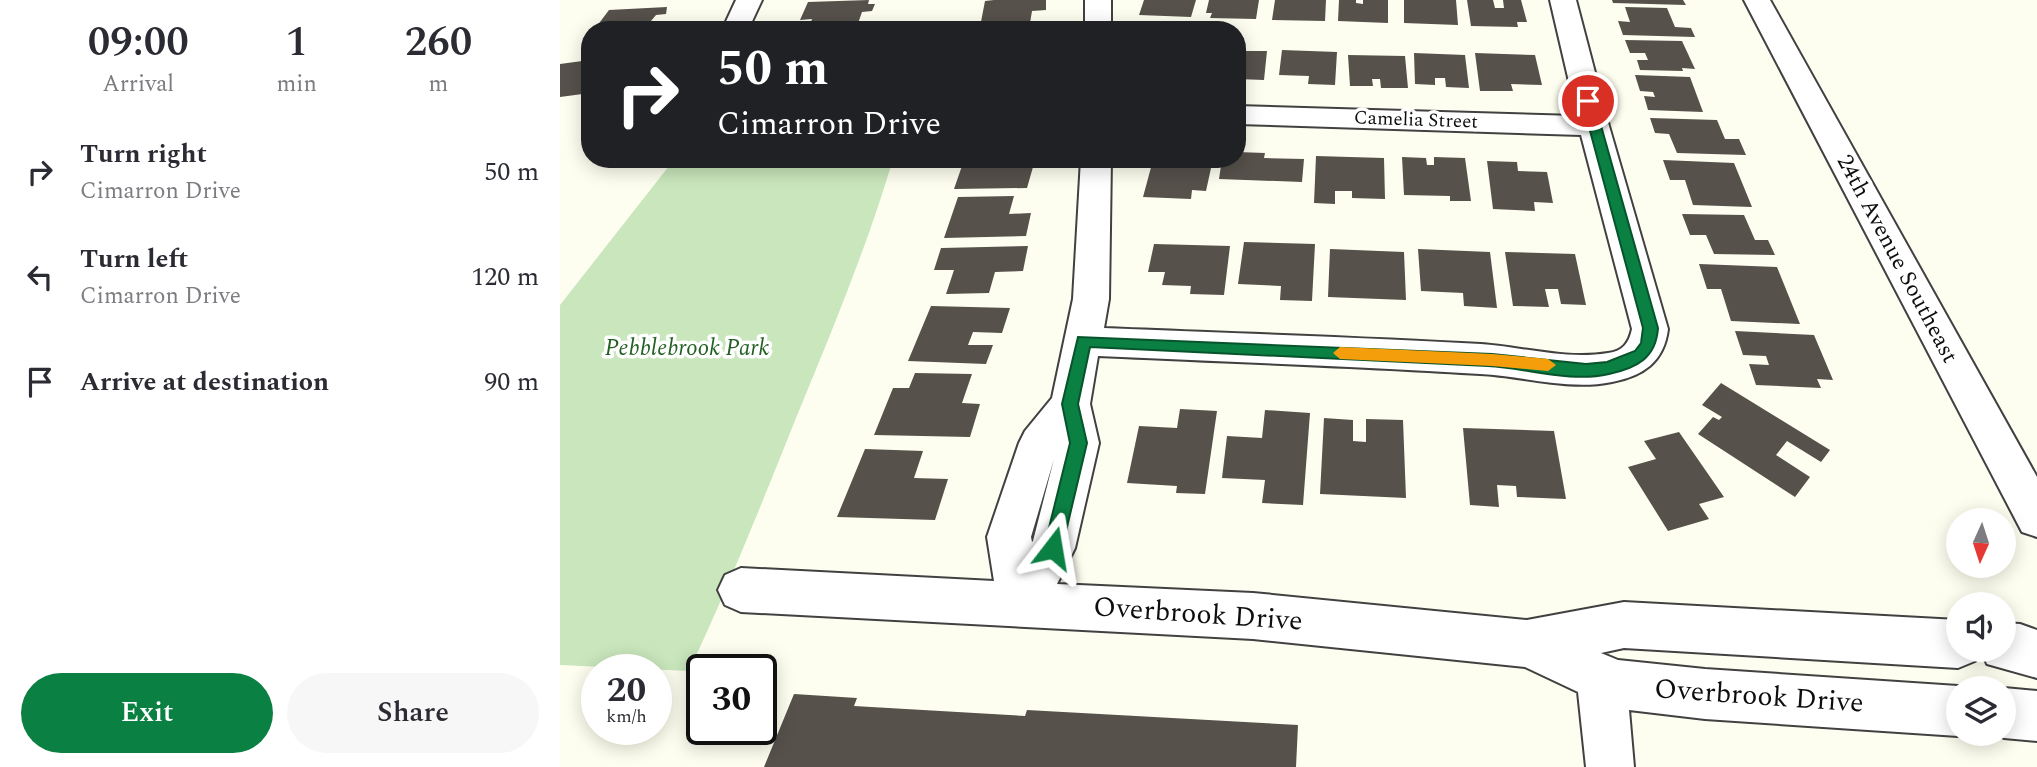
<!DOCTYPE html>
<html lang="en">
<head>
<meta charset="utf-8">
<style>
	:root { --surface:#fff; --page:#f7f7f7; --text:#2b2b33; --muted:#7c7c81; --accent:#0b8043 }
	body { margin:0; font-family:Spectral,serif; background:var(--page); color:var(--text); height:100vh; display:flex; flex-direction:column; font-size:26px; white-space:nowrap }
	* { box-sizing:border-box; margin:0 }
	p { font-size:23px; color:var(--muted) }
	.icon { flex:none; width:38px; height:38px; fill:none; stroke:currentColor; stroke-width:2; stroke-linecap:round; stroke-linejoin:round }
	.map { position:relative; flex:1; overflow:hidden }
	.side { display:flex; flex-direction:column; background:var(--surface); width:560px }
	.side>* { flex:none }
	.hud { position:absolute; left:21px; top:21px; width:665px; height:147px; border-radius:28px; box-shadow:0 4px 18px #0003; background:#202124; color:#fff; overflow:hidden }
	.needle { width:46px; rotate:183deg }
	.buttons { position:absolute; left:1386px; top:508px; display:grid; gap:14px }
	.buttons a { display:grid; place-items:center; width:70px; height:70px; border-radius:50%; background:var(--surface); box-shadow:0 4px 18px #0003; font-size:35px }
	.speed { position:absolute; left:21px; top:654px; display:flex; gap:14px; font-size:35px; font-weight:700; text-align:center }
	.speed>* { display:grid; place-content:center; width:91px; height:91px; border-radius:50%; background:var(--surface); box-shadow:0 4px 18px #0003; line-height:1 }
	.speed small { font-size:18px; font-weight:400 }
	.speed .limit { border:4px solid #111; border-radius:10px; background:#fff; color:#111 }
	.pin { position:absolute; display:grid; place-items:center; width:60px; height:60px; color:#fff; margin:-30px; border:4px solid #fff; border-radius:50%; box-shadow:0 2px 7px #0007 }
	.me { position:absolute; width:77px; margin:-38px; rotate:14deg; stroke-linejoin:round; filter:drop-shadow(0 0 5px #0008) }
	.turn { display:flex; align-items:center; gap:24px; height:147px; padding:0 21px; font-size:32px }
	.turn .icon { width:91px; height:91px; stroke-width:2.5 }
	.turn b { display:block; font-size:49px; line-height:60px }
	.eta { display:flex; justify-content:space-evenly; align-items:center; height:119px; text-align:center }
	.eta b { font-size:42px; font-weight:600; line-height:49px }
	.button { display:flex; gap:14px; margin-top:auto; padding:14px 21px }
	.button a { flex:1; height:80px; border-radius:42px; background:var(--accent); color:#fff; font-size:28px; font-weight:600; line-height:80px; text-align:center }
	.button a+a { background:var(--page); color:var(--text) }
	ul { padding:0; list-style:none }
	li { display:flex; align-items:center; gap:21px; height:105px; padding:0 21px }
	li div { flex:1 }
	li b { display:block; font-size:26px }
	li em { font-style:normal }
	main { display:flex; flex:1; min-height:0 }
	.map>svg:first-child { display:block }
	.green { fill:#c9e6bc }
	.building { fill:#56514b }
	.lines { fill:none; stroke-linecap:round; stroke-linejoin:round }
	.minor-casing { stroke:#414141; stroke-width:4 }
	.minor { fill:#fff; fill-rule:evenodd }
	.route { fill:#0b8043; stroke:#07532c; stroke-width:2 }
	.slow { fill:#f59e0b }
	.labels { text-anchor:middle; dominant-baseline:central; stroke-width:7; stroke-linejoin:round; paint-order:stroke }
	.far-street-label { font-size:19px; fill:#0e0e0e; stroke:#fff }
	.street-label { font-size:23px; fill:#0e0e0e; stroke:#fff }
	.park-label { font-size:23px; font-style:italic; fill:#236023; stroke:#fff }
	.near-street-label { font-size:28px; fill:#0e0e0e; stroke:#fff }
</style>
</head>
<body>
<main>
<section class="side">
<div class="eta">
<div><b>09:00</b><p>Arrival</p></div>
<div><b>1</b><p>min</p></div>
<div><b>260</b><p>m</p></div>
</div>
<ul>
<li><svg class="icon" aria-label="right" viewBox="0 0 24 24"><path d="M7 20v-9h11M14 6l5 5-5 5"/></svg><div><b>Turn right</b><p>Cimarron Drive</p></div><em>50 m</em></li>
<li><svg class="icon" aria-label="left" viewBox="0 0 24 24"><path d="M17 20v-9H6M10 6l-5 5 5 5"/></svg><div><b>Turn left</b><p>Cimarron Drive</p></div><em>120 m</em></li>
<li><svg class="icon" aria-label="arrive" viewBox="0 0 24 24"><path d="M6 21V4h12l-3 4 3 4H6"/></svg><div><b>Arrive at destination</b></div><em>90 m</em></li>
</ul>
<div class="button"><a>Exit</a><a>Share</a></div>
</section>
<div class="map">
<svg width="1477" height="767" viewBox="0 0 1477 767">
	<rect width="100%" height="100%" fill="#fefef0"/>
	<path class="green" d="M157 159H333C307 247 271 333 236 418 202 503 168 588 129 671L0 665V305L109 166Z"/>
	<path class="building" d="M309 0 308 4H315L312 11 302 12 296 29 248 30 252 19 240 20 248 2Z
		M434 0H486V10L472 11 470 23 420 27 425 1Z
		M584 0H636L631 17 579 15Z
		M649 0H699L696 19 650 18 652 13H646Z
		M715 0H766L765 21 712 20Z
		M779 0H796V3L803 4V0H828V23L778 21Z
		M844 0H896L898 25 844 23Z
		M907 0H933L935 8H944L943 0H961L967 22H957L958 27 911 26Z
		M1052 0H1123L1126 5 1053 3Z
		M107 7 106 14 96 15 91 21H103L97 30H34L49 10Z
		M1065 7 1107 8 1115 27 1131 28 1135 37 1063 35 1058 21 1070 22Z
		M1065 40 1122 41 1135 69 1122 68 1123 71 1080 70 1077 60H1088L1085 53H1070Z
		M722 50 777 52 775 85 748 84 749 76 719 75Z
		M684 51H707L704 80 677 79V55H683Z
		M854 53 905 55 909 88 886 87 885 78H875V85L855 84Z
		M915 53 975 55 982 85 951 84 953 91H920Z
		M788 55 845 56 848 88H821L820 79H812L813 86H790Z
		M30 60V93L0 97V64Z
		M1075 75 1130 77 1143 112 1088 110 1084 96 1095 97 1093 92 1080 91Z
		M1090 118 1157 120 1165 139H1179L1186 155 1117 153 1109 134 1095 133Z
		M677 152 705 153 704 158 744 159 742 182 659 179 662 159H677Z
		M756 156 824 158 825 199 792 198V191H775V204L754 203Z
		M842 157 866 158 867 165H874V157L905 158 911 201H890V196L844 195Z
		M416 159H462L460 167H473L467 188 394 189 403 163H415Z
		M622 159H653L646 191 632 190 631 199 583 197 593 160Z
		M1103 160 1174 163 1192 207 1133 205 1125 180H1110Z
		M927 161 957 162 958 171 987 172 993 203 974 202 975 211 933 209Z
		M454 196 449 214 471 213 466 236 384 238 398 197Z
		M1122 214 1184 215 1195 240H1208L1215 255 1154 254 1146 235H1130Z
		M684 242 755 244 752 301 720 300 721 286 678 284Z
		M594 244 670 246 664 295 630 294 631 286 602 285 605 272H588Z
		M468 246 463 271 435 272 429 293 386 294 394 270H374L381 248Z
		M770 249 844 252 846 300 768 297Z
		M858 249 930 252 937 308 904 306 903 293 861 291Z
		M945 252 1015 254 1026 305 1001 304 998 289H985L989 307 953 306Z
		M1139 264 1217 267 1240 324 1171 321 1161 289H1147Z
		M371 306 450 308 442 333 413 332 408 345H433L426 364 348 361Z
		M1175 331 1254 335 1273 380 1257 379 1261 388 1196 385 1189 364 1209 365 1206 356 1183 355Z
		M355 373 412 374 402 403 420 404 410 437 314 435 333 388H349Z
		M1161 383 1270 450 1261 462 1227 441 1216 455 1250 477 1235 497 1138 434 1153 417 1159 420 1162 417 1142 405Z
		M620 409 657 411 645 494 616 493 617 486 567 483 579 426 617 428Z
		M705 410 750 413 743 505 702 503 705 480 662 478 667 436 702 438Z
		M764 418 793 420V441L806 442V419L843 420 846 498 760 494Z
		M903 428 994 431 1006 499 957 497 956 486 937 485 939 507 910 505Z
		M1119 432 1164 497 1139 504 1149 519 1108 531 1068 467 1096 459 1084 441Z
		M305 449 363 451 354 478 388 479 375 520 277 517Z
		M234 694 297 698 294 706 465 716 467 710 738 725 736 767H204Z"/>
	<g class="lines">
		<g class="minor-casing">
			<path id="minor" d="M176 0H202L188 30H162Z
				M525 0H551V30H525Z
				M990 0H1016L1049 126 1108 329C1104 362 1083 376 1052 382 1009 391 963 376 920 374 793 366 666 362 538 356L530 404 539 443 515 548 497 584 693 593 967 620 1064 602 1398 620V649H1420L1415 661 1398 668 1064 648 1041 653 1058 660 1145 669 1398 686 1402 688H1398V733H1405L1398 736 1145 719 1069 710 1074 767H1026L1018 692 965 667 693 639 181 612 165 605 158 590 165 575 181 568 434 581 427 537 459 443 465 431 492 398 513 299 521 159H551L549 299 544 328C669 333 795 337 921 344 963 347 1006 360 1048 353 1063 351 1069 343 1072 329L1021 135 677 124V106L1017 116ZM494 459 473 541 472 542 471 537Z
				M1184 0H1210L1477 477V537L1462 532Z
				M1444 623 1460 624 1477 630V678L1427 664 1421 649H1444Z
				M1444 688 1477 691V741L1444 738 1432 733H1444Z"/>
		</g>
		<use href="#minor" class="minor"/>
	</g>
	<path class="route" d="M1028 97 1034 101 1098 328C1096 358 1077 368 1049 374 1010 383 967 368 928 366 795 359 662 353 530 347L518 404 527 443 502 548 500 554 493 556 487 554 484 548 510 443 502 404 518 337 932 354 1026 364 1047 362 1075 351 1081 343 1083 328 1022 101Z"/>
	<path class="slow" d="M780 347 932 354 988 359 996 365 988 371 932 366 780 359 773 353Z"/>
	<g class="labels">
		<g class="far-street-label">
			<text transform="translate(856 120) rotate(2)">Camelia Street</text>
		</g>
		<g class="street-label">
			<text transform="translate(1337 259) rotate(62)">24th Avenue Southeast</text>
		</g>
		<g class="park-label">
			<text x="127" y="348">Pebblebrook Park</text>
		</g>
		<g class="near-street-label">
			<text transform="translate(638 614) rotate(4)">Overbrook Drive</text>
			<text transform="translate(1199 696) rotate(4)">Overbrook Drive</text>
		</g>
	</g>
</svg>
<div class="buttons">
<a><svg class="needle" viewBox="-14 -14 28 28"><path d="M0-13l5 13h-10z" fill="#e53935"/><path d="M0 13l5-13h-10z" fill="#7c7c81"/></svg></a>
<a><svg class="icon" aria-label="sound" viewBox="0 0 24 24"><path d="M4 9h4l5-4v14l-5-4H4zM17 9q2 3 0 6"/></svg></a>
<a><svg class="icon" aria-label="layers" viewBox="0 0 24 24"><path d="M12 4l9 5-9 5-9-5zM3 14l9 5 9-5"/></svg></a>
</div>
<div class="speed"><div>20<small>km/h</small></div><div class="limit">30</div></div>
<div class="pin" style="left:1028px;top:101px;background:#d93025"><svg class="icon" aria-label="arrive" viewBox="0 0 24 24"><path d="M6 21V4h12l-3 4 3 4H6"/></svg></div>
<svg class="me" style="left:493px;top:548px" viewBox="-20 -20 40 40"><path d="M0-17L14 15 0 8-14 15z" fill="#0b8043" stroke="#fff" stroke-width="4"/></svg>
<div class="hud">
<div class="turn"><svg class="icon" aria-label="right" viewBox="0 0 24 24"><path d="M7 20v-9h11M14 6l5 5-5 5"/></svg><div><b>50 m</b>Cimarron Drive</div></div>
</div>
</div>
</main>
</body>
</html>
